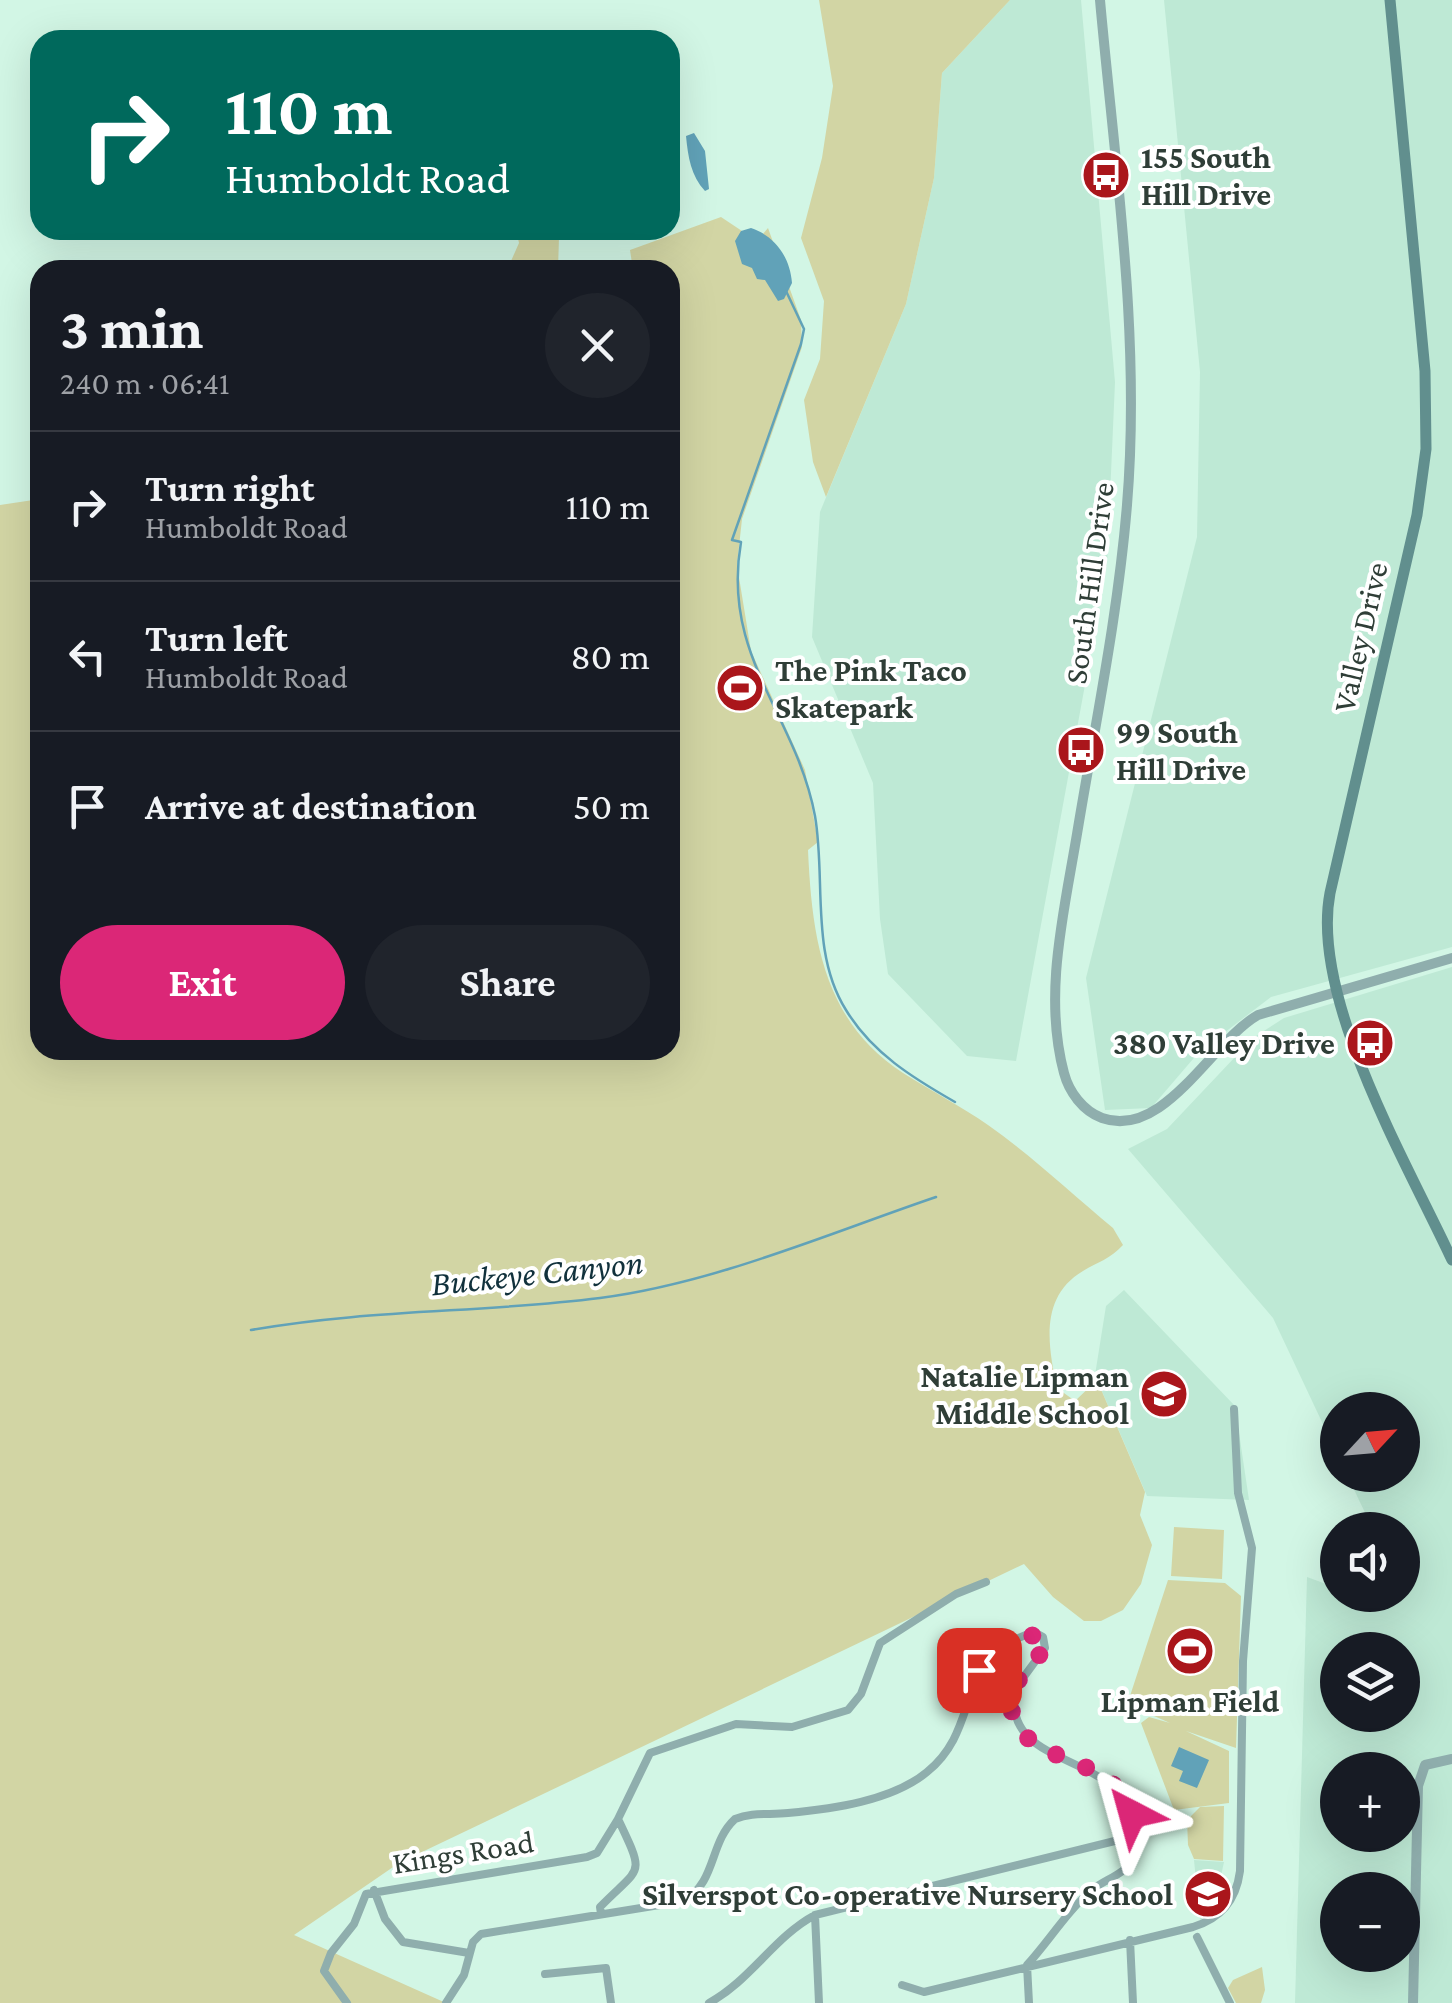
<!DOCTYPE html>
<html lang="en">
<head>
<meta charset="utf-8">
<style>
	:root { --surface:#171b24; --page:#20242c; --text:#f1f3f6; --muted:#9ea1a6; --line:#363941; --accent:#db2777 }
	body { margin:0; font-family:"Crimson Pro",serif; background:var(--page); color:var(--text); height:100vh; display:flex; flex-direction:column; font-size:38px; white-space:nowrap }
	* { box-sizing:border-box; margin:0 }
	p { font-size:32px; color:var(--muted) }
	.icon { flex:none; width:55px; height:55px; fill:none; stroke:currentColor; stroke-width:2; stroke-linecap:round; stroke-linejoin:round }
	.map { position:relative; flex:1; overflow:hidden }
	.side { position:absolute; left:30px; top:260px; width:650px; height:800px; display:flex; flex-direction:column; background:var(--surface); border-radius:30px; box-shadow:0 10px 40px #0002 }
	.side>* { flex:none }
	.guide { position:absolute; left:30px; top:30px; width:650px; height:210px; border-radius:30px; box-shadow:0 10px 40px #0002; background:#00695c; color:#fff; overflow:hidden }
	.needle { width:65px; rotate:64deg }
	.tools { position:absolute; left:1320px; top:1392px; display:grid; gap:20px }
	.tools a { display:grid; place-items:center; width:100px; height:100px; border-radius:50%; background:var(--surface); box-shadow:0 10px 40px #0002; font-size:50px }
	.pin { position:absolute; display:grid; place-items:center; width:85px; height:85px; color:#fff; margin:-42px; border-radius:20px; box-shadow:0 5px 15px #0006 }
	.me { position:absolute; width:110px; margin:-55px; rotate:321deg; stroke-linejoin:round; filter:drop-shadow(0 0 8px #0008) }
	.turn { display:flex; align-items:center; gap:35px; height:210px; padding:0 30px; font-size:45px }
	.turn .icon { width:130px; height:130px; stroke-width:2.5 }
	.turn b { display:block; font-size:70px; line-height:85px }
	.round { display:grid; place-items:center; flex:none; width:105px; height:105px; border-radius:52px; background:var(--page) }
	.overview { display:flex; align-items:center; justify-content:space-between; height:170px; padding:0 30px }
	h1 { font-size:60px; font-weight:700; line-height:75px }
	.cta { display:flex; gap:20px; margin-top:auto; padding:20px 30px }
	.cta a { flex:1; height:115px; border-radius:60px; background:var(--accent); color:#fff; font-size:40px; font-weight:700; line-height:115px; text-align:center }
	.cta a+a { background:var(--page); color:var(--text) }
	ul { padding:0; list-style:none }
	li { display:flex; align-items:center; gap:30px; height:150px; padding:0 30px; border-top:2px solid var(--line) }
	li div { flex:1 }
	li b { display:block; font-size:38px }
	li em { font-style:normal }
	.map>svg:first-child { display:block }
	.built { fill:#bee9d5; fill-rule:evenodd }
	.green { fill:#d2d5a4 }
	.water { fill:#61a2b8 }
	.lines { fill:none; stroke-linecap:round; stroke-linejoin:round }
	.stream { stroke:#61a2b8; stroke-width:2.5 }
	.minor { stroke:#8faead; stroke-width:8 }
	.tertiary { stroke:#8faead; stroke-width:10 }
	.secondary { stroke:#618f8e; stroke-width:11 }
	.route { stroke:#db2777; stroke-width:18; stroke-dasharray:0 32.4 }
	.labels { text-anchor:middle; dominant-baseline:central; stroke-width:8; stroke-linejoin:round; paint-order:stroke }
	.poi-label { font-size:32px; font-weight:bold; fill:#2f3e37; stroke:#fff; text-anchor:start }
	.street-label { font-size:32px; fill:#2f3e37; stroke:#fff }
	.water-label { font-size:35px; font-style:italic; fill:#11313c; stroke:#fff }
</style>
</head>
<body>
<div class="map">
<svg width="1452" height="2003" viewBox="0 0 1452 2003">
	<rect width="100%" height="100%" fill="#d2f6e5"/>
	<path class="built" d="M1010 0H1081L1115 382 1107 565 1016 1061 967 1056 888 974 880 919 873 783 812 637 820 512 906 304 934 178 942 73Z
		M1164 0H1452V947L1271 997 1199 1052 1151 1108 1105 1110 1086 978 1197 537 1200 372Z
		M1452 967V2003H1295L1307 1577 1337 1588 1338 1595H1402V1530H1362L1370 1523 1347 1475H1402V1410H1338L1337 1454 1273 1318 1128 1149 1167 1129 1253 1038 1284 1018ZM1338 1650H1402V1715H1338ZM1338 1770H1402V1835H1338ZM1338 1890H1402V1955H1338Z
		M1124 1290 1235 1406 1249 1500 1147 1496 1095 1375 1106 1306Z
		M1194 1860 1224 1862 1216 1899 1221 1904 1200 1920Z"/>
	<path class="green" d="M819 0H1010L942 73 934 178 906 304 826 497 813 462 804 400 820 359 824 301 801 238 822 158 833 86Z
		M721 217 757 241 768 228 801 320 802 347 742 519 737 565 751 651 805 770 818 842 808 850C812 938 823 1021 903 1073 931 1091 961 1106 988 1125 1032 1156 1071 1193 1113 1228L1123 1245C1110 1259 1098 1262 1083 1271 1039 1297 1048 1346 1057 1388L1075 1401 1097 1380 1145 1492 1140 1515 1152 1545 1141 1584 1123 1610 1101 1621H1084L1053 1597 1024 1564 399 1863 294 1935 446 2003H0V505L40 499V1050H670V270H633L630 250Z
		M516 230H554L559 237 558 270H507L519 243Z
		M1174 1527 1224 1530 1222 1579 1171 1576Z
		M1168 1580 1225 1583 1241 1596 1236 1748 1186 1731 1229 1751V1803L1174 1810 1141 1723 1149 1717 1170 1723 1138 1709 1129 1699Z
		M1224 1806 1223 1861 1194 1859 1188 1845 1187 1820 1200 1807Z
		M1262 1967 1265 1990 1261 2003H1236L1228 1988 1233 1980Z"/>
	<path class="water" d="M694 133 705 151 709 189 705 191C691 176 688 157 686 136Z
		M751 228C775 236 790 257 792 283L784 299 778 301 765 280 757 279 752 268 742 264 735 241 741 231Z
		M1179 1747 1209 1760 1197 1788 1179 1781 1183 1771 1171 1766Z"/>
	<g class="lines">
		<path class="stream" d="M786 291 804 329 801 344 732 540 741 542C721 657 796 714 815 816 826 879 810 953 846 1010 872 1053 913 1078 955 1102
			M251 1330C370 1309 483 1313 600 1298 715 1283 827 1234 936 1197"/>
		<path class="minor" d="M374 1890 385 1919 403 1942 469 1953
			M601 1914 600 1907C641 1865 646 1878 618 1819L650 1753 736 1724 792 1727 848 1710 861 1694 880 1643 956 1594 986 1582
			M815 1915 819 2003
			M1197 1937 1230 2003
			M1130 1940 1133 2003
			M545 1974 606 1968 611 2003
			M902 1985 924 1992 1193 1927C1221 1918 1236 1901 1240 1871L1243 1661 1252 1548 1238 1493 1234 1409
			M347 2003 324 1971 331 1953 354 1924 366 1894 587 1857 597 1853 618 1819
			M446 2003 464 1975 473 1942 481 1934 684 1901C717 1881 709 1843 735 1819 752 1812 769 1815 788 1813 832 1809 892 1801 927 1772 984 1726 951 1658 1034 1632L1043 1637 1045 1648 1015 1689C1001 1773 1126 1749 1134 1827 1135 1836 1137 1848 1134 1857 1127 1874 1105 1879 1092 1890 1067 1911 1049 1941 1027 1965L1029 2003
			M709 2003C751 1980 774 1937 815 1915L1135 1836"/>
		<path class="tertiary" d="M1100 0C1115 167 1141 337 1127 505 1118 615 1095 725 1077 834 1064 912 1043 995 1064 1073 1069 1092 1083 1111 1102 1118 1164 1140 1211 1042 1258 1015L1452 958
			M1413 2003 1418 1786 1425 1765 1452 1759"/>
		<path class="secondary" d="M1390 0 1425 371 1426 449 1417 515 1330 893C1310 998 1407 1163 1452 1260"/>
	</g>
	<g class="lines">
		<path class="route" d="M979 1670 1019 1638 1041 1634 1045 1648C1036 1661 1022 1670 1016 1686 992 1746 1072 1755 1104 1777 1117 1786 1126 1799 1132 1814"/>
	</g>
	<defs>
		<g id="bus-disc" transform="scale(2.5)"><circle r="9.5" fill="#aa161b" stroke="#fff"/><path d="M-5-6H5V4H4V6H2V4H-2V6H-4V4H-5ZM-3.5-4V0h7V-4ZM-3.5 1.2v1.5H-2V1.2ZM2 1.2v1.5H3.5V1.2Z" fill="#fff"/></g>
		<g id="stadium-disc" transform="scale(2.5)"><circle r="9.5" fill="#aa161b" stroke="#fff"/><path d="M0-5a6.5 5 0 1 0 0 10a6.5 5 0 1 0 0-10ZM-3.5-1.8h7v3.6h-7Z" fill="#fff"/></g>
		<g id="school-disc" transform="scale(2.5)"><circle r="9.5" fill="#aa161b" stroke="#fff"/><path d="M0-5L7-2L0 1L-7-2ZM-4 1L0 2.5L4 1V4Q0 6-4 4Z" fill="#fff"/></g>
	</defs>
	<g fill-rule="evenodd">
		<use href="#bus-disc" x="1106" y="175"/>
		<use href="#stadium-disc" x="740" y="688"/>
		<use href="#bus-disc" x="1081" y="750"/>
		<use href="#bus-disc" x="1370" y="1043"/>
		<use href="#school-disc" x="1164" y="1394"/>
		<use href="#stadium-disc" x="1190" y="1651"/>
		<use href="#school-disc" x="1208" y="1894"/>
	</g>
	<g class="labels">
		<g class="poi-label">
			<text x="1141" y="157">155 South<tspan x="1141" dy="37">Hill Drive</tspan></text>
			<text x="775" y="670">The Pink Taco<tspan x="775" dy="37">Skatepark</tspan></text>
			<text x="1116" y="732">99 South<tspan x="1116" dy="37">Hill Drive</tspan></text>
			<text x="1335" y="1043" text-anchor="end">380 Valley Drive</text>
			<text x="1129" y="1376" text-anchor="end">Natalie Lipman<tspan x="1129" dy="37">Middle School</tspan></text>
			<text x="1190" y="1701" text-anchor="middle">Lipman Field</text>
			<text x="1173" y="1894" text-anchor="end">Silverspot Co-operative Nursery School</text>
		</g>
		<g class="street-label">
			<text transform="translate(1089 583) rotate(-82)">South Hill Drive</text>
			<text transform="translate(1360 637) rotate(-77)">Valley Drive</text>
			<text transform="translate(463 1852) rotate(-9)">Kings Road</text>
		</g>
		<g class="water-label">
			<text transform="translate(537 1273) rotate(-6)">Buckeye Canyon</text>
		</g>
	</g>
</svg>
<div class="tools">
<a><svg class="needle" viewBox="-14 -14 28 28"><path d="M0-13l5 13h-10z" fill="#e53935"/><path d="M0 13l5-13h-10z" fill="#9ea1a6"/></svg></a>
<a><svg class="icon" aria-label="sound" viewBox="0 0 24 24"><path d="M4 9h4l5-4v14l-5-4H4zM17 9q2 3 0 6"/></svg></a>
<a><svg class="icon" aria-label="layers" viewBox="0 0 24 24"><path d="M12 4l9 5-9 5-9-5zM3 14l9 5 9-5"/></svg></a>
<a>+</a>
<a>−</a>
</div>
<div class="pin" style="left:979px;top:1670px;background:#d93025"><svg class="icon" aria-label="arrive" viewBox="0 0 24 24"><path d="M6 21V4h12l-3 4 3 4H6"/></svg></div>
<svg class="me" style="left:1132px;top:1814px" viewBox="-20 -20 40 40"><path d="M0-17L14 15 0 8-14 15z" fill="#db2777" stroke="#fff" stroke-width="4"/></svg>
<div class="guide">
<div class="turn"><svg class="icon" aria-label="right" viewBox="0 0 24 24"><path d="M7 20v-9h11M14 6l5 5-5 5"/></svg><div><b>110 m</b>Humboldt Road</div></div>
</div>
<section class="side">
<div class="overview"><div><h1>3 min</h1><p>240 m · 06:41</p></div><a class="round"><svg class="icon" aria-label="close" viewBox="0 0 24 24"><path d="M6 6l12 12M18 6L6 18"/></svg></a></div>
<ul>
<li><svg class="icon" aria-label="right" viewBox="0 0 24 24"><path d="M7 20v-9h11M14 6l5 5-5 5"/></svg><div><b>Turn right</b><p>Humboldt Road</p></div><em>110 m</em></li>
<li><svg class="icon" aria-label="left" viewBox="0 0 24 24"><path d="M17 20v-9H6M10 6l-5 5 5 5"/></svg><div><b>Turn left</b><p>Humboldt Road</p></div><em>80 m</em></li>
<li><svg class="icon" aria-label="arrive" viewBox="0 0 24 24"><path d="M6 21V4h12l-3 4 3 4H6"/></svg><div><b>Arrive at destination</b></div><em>50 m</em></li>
</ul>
<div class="cta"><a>Exit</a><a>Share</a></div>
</section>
</div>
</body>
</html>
